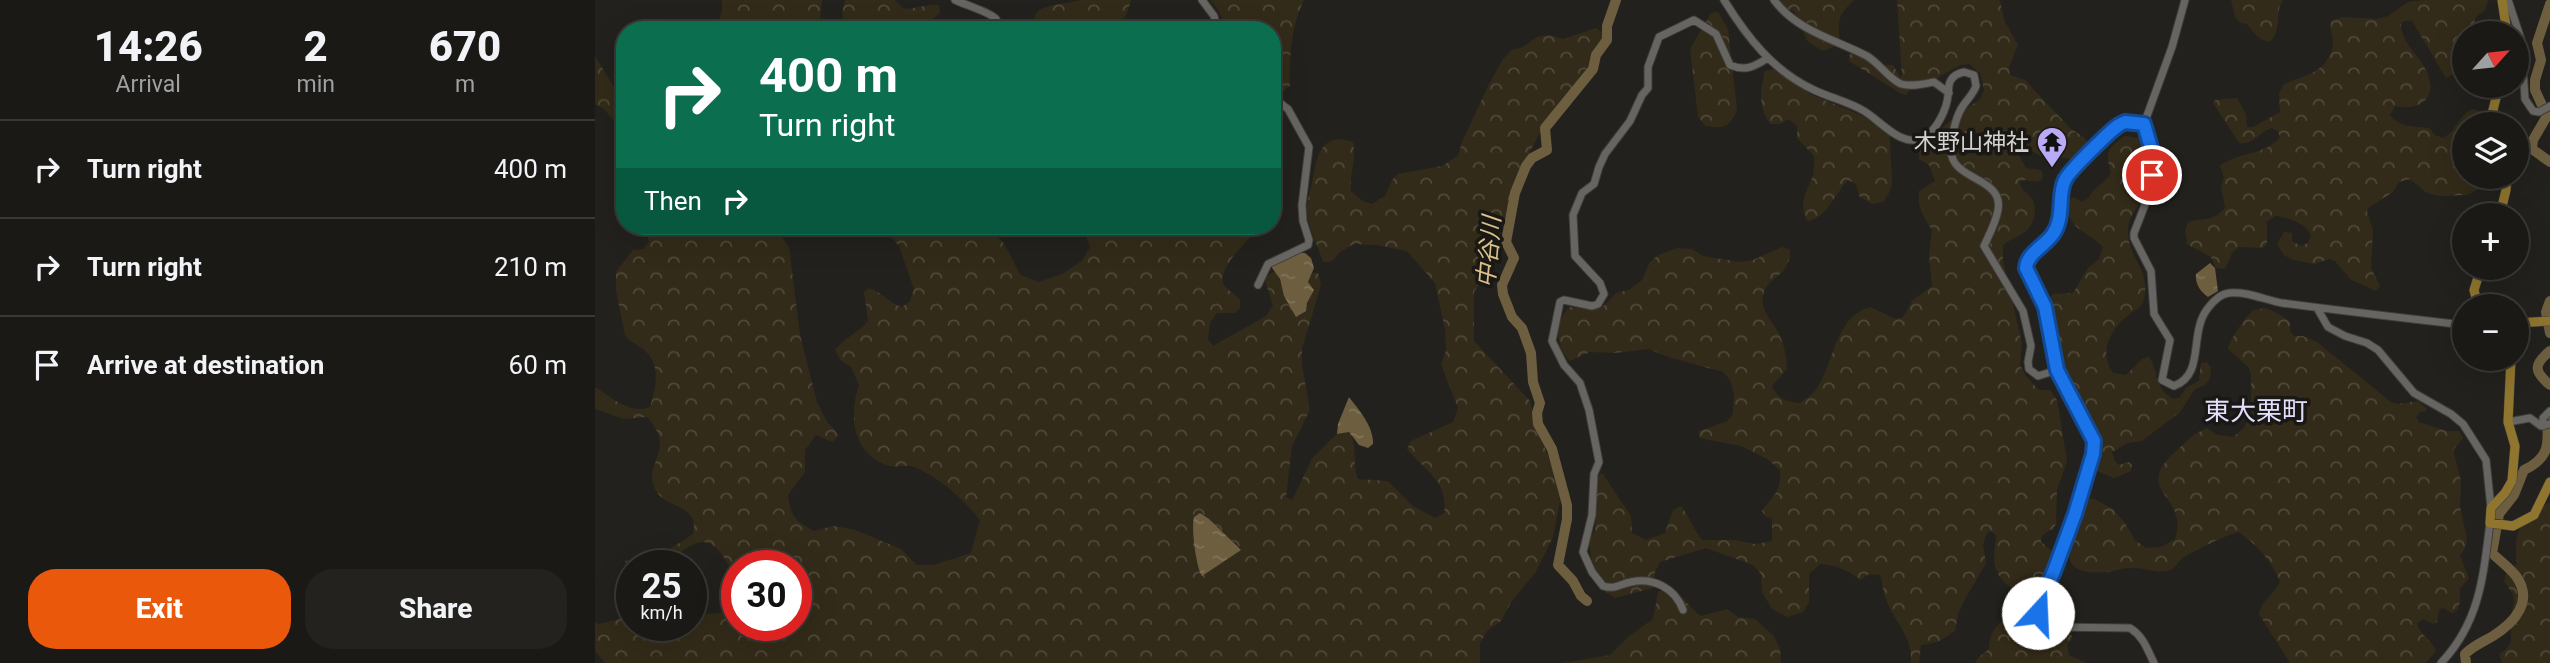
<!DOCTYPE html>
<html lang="en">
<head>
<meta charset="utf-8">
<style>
	:root { --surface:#1a1916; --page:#23221f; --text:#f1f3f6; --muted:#9fa0a1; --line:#383835; --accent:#ea580c }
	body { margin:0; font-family:Roboto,"Noto Sans JP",sans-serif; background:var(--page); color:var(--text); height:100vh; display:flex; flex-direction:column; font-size:26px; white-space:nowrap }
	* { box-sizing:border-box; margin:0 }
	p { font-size:23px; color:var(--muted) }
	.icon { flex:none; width:38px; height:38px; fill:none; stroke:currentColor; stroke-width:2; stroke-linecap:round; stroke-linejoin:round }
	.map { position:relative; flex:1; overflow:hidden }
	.panel { display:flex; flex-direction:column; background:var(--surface); width:595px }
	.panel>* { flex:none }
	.guide { position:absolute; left:21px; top:21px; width:665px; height:214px; border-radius:28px; box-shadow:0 7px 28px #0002,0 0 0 2px var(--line); background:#0b6e4f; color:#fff; overflow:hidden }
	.needle { width:46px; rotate:63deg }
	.tools { position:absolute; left:1857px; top:21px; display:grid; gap:14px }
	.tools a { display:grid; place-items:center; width:77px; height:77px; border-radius:50%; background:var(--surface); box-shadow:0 7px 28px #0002,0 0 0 2px var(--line); font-size:35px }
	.speed { position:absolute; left:21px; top:550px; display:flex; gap:14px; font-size:35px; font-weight:700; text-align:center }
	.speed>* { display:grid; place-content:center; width:91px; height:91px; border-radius:50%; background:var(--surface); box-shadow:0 7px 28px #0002,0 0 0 2px var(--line); line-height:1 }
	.speed small { font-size:18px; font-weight:400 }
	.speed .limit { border:10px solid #d22; background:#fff; color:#111 }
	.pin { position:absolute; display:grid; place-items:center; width:60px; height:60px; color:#fff; margin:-30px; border:4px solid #fff; border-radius:50%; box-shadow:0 2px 7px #0007 }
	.me { position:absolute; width:77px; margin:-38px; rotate:20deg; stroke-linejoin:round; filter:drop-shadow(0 0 5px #0008) }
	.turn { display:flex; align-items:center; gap:24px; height:147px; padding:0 28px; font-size:32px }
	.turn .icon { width:91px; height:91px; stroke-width:2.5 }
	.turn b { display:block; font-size:49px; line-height:60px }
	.then { display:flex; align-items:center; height:66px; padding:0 28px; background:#0003; gap:14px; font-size:26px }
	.eta { display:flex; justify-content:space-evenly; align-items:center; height:119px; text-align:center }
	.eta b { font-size:42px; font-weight:800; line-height:49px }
	.button { display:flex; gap:14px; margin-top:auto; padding:14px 28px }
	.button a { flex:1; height:80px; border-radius:28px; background:var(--accent); color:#fff; font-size:28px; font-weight:800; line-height:80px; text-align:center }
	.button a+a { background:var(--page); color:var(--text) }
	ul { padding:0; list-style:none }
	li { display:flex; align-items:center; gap:21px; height:98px; padding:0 28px; border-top:2px solid var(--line) }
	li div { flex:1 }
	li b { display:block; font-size:26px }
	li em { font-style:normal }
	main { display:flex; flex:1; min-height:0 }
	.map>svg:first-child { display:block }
	.forest { fill:url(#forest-crowns) }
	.water { fill:url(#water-ripples) }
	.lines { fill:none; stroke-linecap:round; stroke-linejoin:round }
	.river { stroke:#6d5e40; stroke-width:10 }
	.minor-casing { stroke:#403e3c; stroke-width:9 }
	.major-casing { stroke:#403e3c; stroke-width:10 }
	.minor { stroke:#676561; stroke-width:7 }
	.major { stroke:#8f752d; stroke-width:9 }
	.route-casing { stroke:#114b97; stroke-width:18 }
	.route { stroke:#1a73e8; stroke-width:12 }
	.labels { text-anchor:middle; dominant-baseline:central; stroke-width:7; stroke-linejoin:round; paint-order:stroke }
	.poi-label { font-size:23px; fill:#d4d2d0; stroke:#191814; text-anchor:end }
	.water-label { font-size:24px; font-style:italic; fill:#dbc089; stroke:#191814 }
	.quarter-label { font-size:26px; fill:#e3defb; stroke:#191814 }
</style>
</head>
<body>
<main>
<section class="panel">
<div class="eta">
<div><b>14:26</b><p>Arrival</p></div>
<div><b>2</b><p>min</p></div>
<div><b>670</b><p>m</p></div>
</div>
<ul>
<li><svg class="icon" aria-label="right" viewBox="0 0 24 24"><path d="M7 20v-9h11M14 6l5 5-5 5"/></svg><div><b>Turn right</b></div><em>400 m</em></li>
<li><svg class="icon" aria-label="right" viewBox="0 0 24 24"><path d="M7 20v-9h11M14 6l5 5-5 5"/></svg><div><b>Turn right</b></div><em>210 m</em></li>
<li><svg class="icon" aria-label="arrive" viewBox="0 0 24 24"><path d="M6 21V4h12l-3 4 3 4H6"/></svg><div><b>Arrive at destination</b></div><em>60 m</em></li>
</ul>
<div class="button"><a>Exit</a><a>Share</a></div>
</section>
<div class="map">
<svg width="1955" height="663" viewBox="0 0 1955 663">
	<defs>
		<pattern id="forest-crowns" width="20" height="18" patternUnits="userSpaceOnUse" patternTransform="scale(1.75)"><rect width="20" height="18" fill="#332b19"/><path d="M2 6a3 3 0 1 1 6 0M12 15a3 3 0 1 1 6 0" fill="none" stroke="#504939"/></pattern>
		<pattern id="water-ripples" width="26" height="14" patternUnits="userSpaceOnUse" patternTransform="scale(1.75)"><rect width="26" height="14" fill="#6d5e40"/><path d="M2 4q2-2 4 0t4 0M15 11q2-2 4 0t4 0" fill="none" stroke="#81745b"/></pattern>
	</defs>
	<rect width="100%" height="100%" fill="#23211d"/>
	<path class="forest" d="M127 0H227L224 30H120L127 11Z
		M250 0H300L309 9C322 9 332 4 344 5L345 13 325 30H251L247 13Z
		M486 0H536C533 12 529 24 516 28 498 12 498 22 481 29 473 33 456 30 446 30 423 3 472 5 486 0Z
		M615 0H709C696 26 694 57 695 86L687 92 677 88V30H633L623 10Z
		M1183 0H1259C1242 16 1243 21 1245 44L1228 51 1213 42 1199 11 1189 8Z
		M1302 0H1405L1409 20 1423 45 1414 67 1415 75 1430 80 1476 129 1490 138 1492 142 1476 159C1444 153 1446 164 1423 135L1415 139 1431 168 1446 170 1448 175 1447 179 1442 182 1430 180 1424 182C1427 191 1432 192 1437 199 1443 207 1439 224 1432 230 1426 236 1415 239 1408 245V261L1427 343 1425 365 1431 376 1444 390H1455L1462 400 1472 461 1462 490 1461 524 1458 529C1451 533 1446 533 1446 542L1457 551C1458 588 1415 606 1401 569 1397 558 1401 546 1401 535L1396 531 1392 533 1388 544 1391 563 1369 601 1363 614 1360 631 1343 642 1326 645 1324 663H1316C1318 637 1301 624 1292 602 1288 594 1288 583 1285 575L1274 574 1265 580C1254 570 1240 565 1225 564L1214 574V602L1208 612 1192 617 1177 609 1167 592 1166 574 1158 565 1111 548 1065 562 1060 572 1058 588 1020 598 1012 593 997 563 994 541 1000 530 1002 477 1007 473 1036 516 1037 533 1051 540 1070 533 1078 510 1086 506C1095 517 1098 529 1107 540H1139L1161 544 1177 541V518L1171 517 1167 511C1179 494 1186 493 1185 470L1172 459 1146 446 1104 438V431L1133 421 1138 414 1139 394 1135 380 1128 372 1073 357 1054 349 1020 353 995 352 975 361C960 347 960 322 974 307L999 310 1010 305 1021 293 1034 290 1047 280 1055 262 1063 255 1083 248 1097 249 1108 256 1145 262 1158 260 1187 247 1195 250C1196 277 1172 275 1168 296 1165 312 1180 323 1185 336 1190 347 1191 358 1192 369L1177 386C1182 399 1193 402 1205 403 1211 398 1219 394 1222 388 1240 361 1240 317 1275 307L1301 319 1308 317 1318 300 1337 286 1334 255 1337 230C1329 217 1322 208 1324 191L1340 181 1334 165 1324 159V149L1356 120 1385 99 1389 90 1385 73 1374 64 1365 65 1342 78 1321 82 1311 95 1305 93 1254 61V55L1258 53 1281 64 1298 65 1305 77 1307 76Z
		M1636 0H1688C1681 10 1685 17 1682 27 1677 55 1660 35 1652 24L1646 23 1640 17Z
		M1830 0H1893L1890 10 1880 18 1879 28 1875 32 1869 33V36L1863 38 1859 43C1861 57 1869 72 1851 78L1817 21 1811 20 1806 22C1805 43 1824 54 1832 72 1843 99 1825 111 1800 106L1795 115C1805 128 1818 126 1834 128L1840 135 1848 138C1862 131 1863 115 1878 109L1889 113 1893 124H1869V177H1908L1904 188 1888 187 1872 195 1846 196 1832 193 1815 179 1804 182 1798 192 1773 208 1772 212 1778 230 1776 268 1785 286 1781 291 1755 279 1740 261 1734 259 1720 264 1698 260 1689 255 1682 244 1689 232 1697 233V241L1706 246 1713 243 1716 235C1712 224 1692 217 1681 216L1672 221V243L1668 248 1643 247 1637 253 1630 269 1621 268 1616 257 1592 244 1590 230 1593 222C1608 218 1621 221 1630 207L1626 188 1629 177 1625 166C1642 152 1672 155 1685 137L1683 131 1677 128C1663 132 1660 145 1644 143L1618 103 1620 100 1642 98 1651 114 1652 127H1658L1685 112 1684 93 1688 85C1709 74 1728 76 1737 49 1740 40 1734 31 1736 21L1748 17 1782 19 1793 16 1813 2Z
		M1123 12 1133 29 1142 109C1137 127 1127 129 1110 126L1103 116 1095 49 1116 13Z
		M1001 28 1008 33 1007 40 998 53 994 65 952 119 923 175 894 271 879 292V341L936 402 938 417 957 466 965 501 958 537 940 573 917 601 906 621 892 631 885 643V663H10L0 651V622L4 624 37 616V625H96V615L123 613 141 607 142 604V625H201V565H142V580C118 535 110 530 70 565H37V571L32 569 30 561 67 554 98 534C105 502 71 511 60 489 47 462 83 452 52 417L29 419 0 409V387C16 397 35 415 55 407 61 387 67 364 48 349 42 344 35 342 30 335L21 291V272L38 250 48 249 54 242 51 229 54 226H179L194 247 205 335 222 402 232 422 240 430 243 436 237 442 221 435 210 450V472L193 495C196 517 200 521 219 531L239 526 260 530 306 549 322 565H339L376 553 385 520C365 496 350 482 322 468 314 463 304 468 295 466 258 455 253 417 264 385L256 367 246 361 240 350C250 337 263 333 273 321L269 292 274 288C287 292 294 303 307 307L315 301 319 289 304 246 293 234 292 226C321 226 383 218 404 238 414 247 418 264 426 275L444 282 469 273 487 261 495 247 491 236 479 226H665C656 238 620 269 629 285 633 291 641 294 645 300V308L640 313H622L615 323 613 339 618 346 671 316 678 305 669 278 681 270 693 304 705 315 711 311C713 295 721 297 713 282L717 273H723L726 285 707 349V365L715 410 697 446 691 497 697 500 718 457 742 434 754 432C763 445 757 464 763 479L793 481 818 506 840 518 849 513C854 482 830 471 812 449L816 441 858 422 863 408 846 365 851 350 850 329 840 283 812 251 782 245 759 244 745 252 736 262H728C723 245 713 229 712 210 712 201 715 191 717 183 721 158 726 130 758 142 762 159 754 174 756 191L767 201 777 204 790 196 797 180 803 174 847 166 863 156 867 142 894 84 908 59 917 50 928 47 942 37 955 35 968 39Z
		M0 56 19 87 30 95V134L9 109 0 104Z
		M1179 69 1215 94 1268 116 1294 134C1296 144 1295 154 1296 164 1297 182 1300 186 1288 202L1277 204 1264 196 1261 184 1253 180C1239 194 1233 218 1212 221 1203 202 1212 192 1218 175 1219 169 1219 162 1219 156L1202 138V126L1193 119 1186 124H1175C1163 106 1165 92 1170 71Z
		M1530 136 1544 138C1554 155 1556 180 1547 199 1540 212 1533 217 1533 233 1533 257 1556 271 1549 299 1547 307 1540 310 1535 314 1515 329 1503 352 1518 373L1531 375 1547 359 1554 357C1565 373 1557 386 1578 399L1584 398 1592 387 1604 381 1606 363 1612 362 1616 368 1615 378 1610 385 1600 389 1585 412 1547 441 1533 443 1517 452 1520 461 1524 465 1534 462 1537 465 1536 471 1519 478 1502 471 1500 468 1506 452 1507 442 1499 422 1467 366 1454 298 1458 294 1478 293 1493 268 1504 259 1508 247C1493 230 1470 231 1473 200L1479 197 1486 202 1494 198C1498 186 1510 185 1516 172 1509 151 1513 148 1530 136Z
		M1671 308 1684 314 1695 322V331L1699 336H1708L1722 342 1796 402 1802 404 1823 401 1831 408V411L1825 412 1821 417 1824 422 1852 431H1864L1868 438 1858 450 1866 481 1865 506 1872 539 1871 546 1865 556 1874 578 1865 589V602L1862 611 1857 613 1848 608 1844 610 1842 622 1838 624 1828 619 1822 623C1825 635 1836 639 1841 651L1831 663H1695L1664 614C1668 598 1678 596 1685 582 1678 563 1660 542 1643 532 1631 535 1599 551 1589 557 1582 562 1581 569 1572 571 1561 573 1547 567 1535 568 1527 568 1520 571 1513 572 1453 577 1477 540 1488 503L1492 498 1499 499 1518 509 1530 523 1540 540 1551 548 1566 547 1580 539C1595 493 1535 493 1581 451 1591 442 1599 433 1612 428L1623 435 1638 437 1649 428 1656 412V375L1653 367 1633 349C1633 342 1653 313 1659 310 1660 310 1670 308 1671 308Z
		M1955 502V663H1907L1904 654 1912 649 1916 642V615L1919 602 1918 594 1909 581 1911 574 1922 564C1918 531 1925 518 1955 502Z
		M1076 587C1088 595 1094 608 1106 616L1132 609 1143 617 1160 619 1179 636 1185 649 1186 663H968L1015 655 1034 636 1058 619 1063 592Z
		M1430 601 1434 605C1435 635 1453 632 1476 634L1478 638 1472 645 1474 655 1491 663H1380L1384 657 1394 649C1395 633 1401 621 1417 617L1423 602Z"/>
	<path class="water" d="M704 253H710L716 258 719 268 713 282 719 290 712 303 711 311 701 317 689 296 685 279 675 265Z
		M1615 263 1620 268 1623 291 1613 297C1605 291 1600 284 1601 274Z
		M754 397C764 410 779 427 778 444L773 448 764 445 754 432 742 434 743 424Z
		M605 513 614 519 646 550 607 576C601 567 596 528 599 517Z"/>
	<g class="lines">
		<path class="river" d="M1955 4 1942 43 1946 60 1940 80V90L1952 116 1938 140 1937 149 1955 162
			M1955 301 1951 312 1955 333
			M1955 351C1939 364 1938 371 1955 385
			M992 601 986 596 978 581 963 565 972 519V505L957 449 943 424 942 413 945 403 938 382 936 353 927 328 917 317 908 294 907 285 919 258 911 242 920 193 931 166 937 158 952 150 950 128 998 69 1001 55 1012 40V26L1021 0
			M1871 663 1870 654C1879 645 1888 642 1898 636 1920 622 1939 601 1921 576 1915 568 1904 560 1897 553L1904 514 1919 495 1929 470C1954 458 1954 445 1952 420L1955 418"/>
		<g class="minor-casing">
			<path id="minor" d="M360 0C368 4 397 13 401 19 403 22 403 26 404 30
				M607 0 619 16 622 30
				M1129 0C1152 37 1178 71 1219 90 1236 98 1254 102 1269 111 1286 121 1308 150 1330 137 1342 129 1352 109 1353 95 1354 90 1353 84 1356 80 1359 75 1364 73 1369 72L1379 75 1381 86C1378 95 1371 100 1366 109 1360 120 1356 138 1356 151 1357 181 1409 177 1403 210 1401 222 1394 235 1389 246L1428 311 1436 346 1433 362 1434 369 1443 376 1462 370
				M1179 0C1202 31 1239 39 1272 56 1284 63 1294 79 1306 84 1316 87 1329 84 1339 82L1354 93
				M1590 0 1577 47 1549 124 1559 158 1557 175 1553 197 1539 233V238L1556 271 1559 314 1575 340 1567 380 1579 386C1611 374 1593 333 1613 308 1619 300 1625 294 1634 293 1652 291 1670 300 1687 303 1748 311 1808 318 1869 325
				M1913 0 1926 39 1930 99 1938 111 1944 112 1955 106
				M1549 124 1530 122 1524 125C1515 131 1474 172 1470 180 1463 193 1469 214 1461 229 1453 243 1432 251 1431 268L1450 307 1462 370 1499 441 1498 454 1480 514 1444 605 1443 613 1449 624 1456 627 1535 628C1549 637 1552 649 1559 663
				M663 285 673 264 713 245 714 240 708 221 707 205 714 147 693 109 677 97
				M1722 308 1733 327 1750 336 1772 343 1783 350 1819 393 1856 414 1868 424 1891 460 1896 508
				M1913 422 1935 418 1946 426 1955 424
				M1948 426V418L1955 411
				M1088 610C1080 588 1058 577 1036 582 1025 584 1020 590 1008 586L997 572 988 552 997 515 999 474 1004 462 994 410 985 383 969 365 957 341 965 302 969 300 997 306 1003 304 1009 294 1005 283 980 256 978 215 987 193 999 184 1004 167 1010 154 1035 121 1047 95 1053 88V67L1064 37 1099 20 1121 34 1135 65C1151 72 1160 66 1173 58
				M1846 663C1885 622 1888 577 1895 523"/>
		</g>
		<g class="major-casing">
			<path id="major" d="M1907 0 1912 33
				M1902 124 1898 110 1904 86
				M1905 215 1911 190 1912 177
				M1883 306 1879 290 1886 268
				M1922 323 1955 321
				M1916 359 1913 422 1920 446 1917 481 1910 493 1896 508 1895 523 1918 526 1939 515 1955 482"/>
		</g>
		<use href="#minor" class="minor"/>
		<use href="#major" class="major"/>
	</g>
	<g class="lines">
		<g class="route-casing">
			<path id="route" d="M1443 613 1444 605 1459 571 1480 514 1498 454 1499 441 1462 370 1450 307 1431 268C1432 253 1450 246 1458 234 1470 217 1462 195 1470 180 1473 172 1515 131 1524 125L1530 122 1549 124 1559 158 1557 175"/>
		</g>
		<use href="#route" class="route"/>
	</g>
	<defs>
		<g id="temple-pin" transform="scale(1.575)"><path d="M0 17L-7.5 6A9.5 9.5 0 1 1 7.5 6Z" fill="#bbaaf6" stroke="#191814"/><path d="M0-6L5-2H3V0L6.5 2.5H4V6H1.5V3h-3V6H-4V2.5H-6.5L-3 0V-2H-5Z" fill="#111"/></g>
	</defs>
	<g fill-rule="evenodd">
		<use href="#temple-pin" x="1457" y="142"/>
	</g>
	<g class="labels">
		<g class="poi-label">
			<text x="1434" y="142">木野山神社</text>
		</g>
		<g class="water-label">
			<text transform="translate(894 252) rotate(-85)">中谷川</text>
		</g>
		<g class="quarter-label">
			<text x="1661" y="411">東大栗町</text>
		</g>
	</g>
</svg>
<div class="tools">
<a><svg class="needle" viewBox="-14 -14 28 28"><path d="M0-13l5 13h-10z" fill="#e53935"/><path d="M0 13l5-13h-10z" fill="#9fa0a1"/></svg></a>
<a><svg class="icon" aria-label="layers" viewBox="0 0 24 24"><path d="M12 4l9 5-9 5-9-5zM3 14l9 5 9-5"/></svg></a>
<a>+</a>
<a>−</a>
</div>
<div class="speed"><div>25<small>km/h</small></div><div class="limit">30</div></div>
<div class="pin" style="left:1557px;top:175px;background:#d93025"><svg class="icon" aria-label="arrive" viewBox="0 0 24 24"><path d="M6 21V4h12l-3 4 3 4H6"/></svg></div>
<svg class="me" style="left:1443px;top:613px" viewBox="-20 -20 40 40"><circle r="19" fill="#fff"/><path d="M0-13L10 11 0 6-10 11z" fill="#1a73e8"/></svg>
<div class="guide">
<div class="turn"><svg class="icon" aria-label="right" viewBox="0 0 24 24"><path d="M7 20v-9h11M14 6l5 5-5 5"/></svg><div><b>400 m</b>Turn right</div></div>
<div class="then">Then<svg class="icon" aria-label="right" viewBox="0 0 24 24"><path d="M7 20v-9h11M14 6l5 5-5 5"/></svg></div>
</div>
</div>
</main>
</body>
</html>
